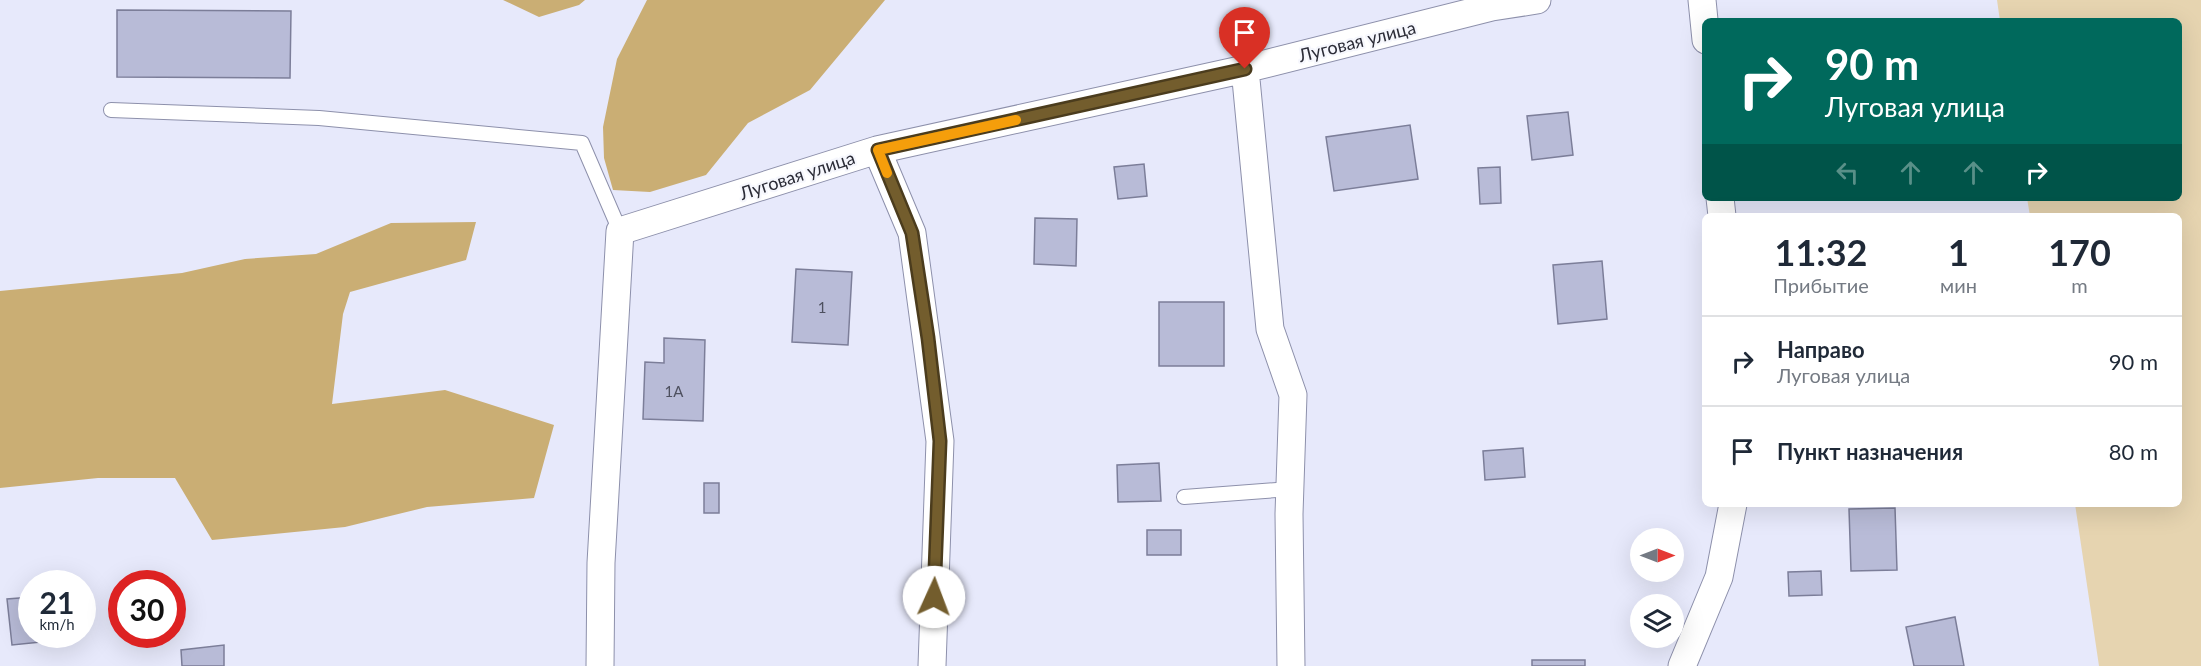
<!DOCTYPE html>
<html lang="ru">
<head>
<meta charset="utf-8">
<style>
	:root { --surface:#fff; --page:#f6f6f7; --text:#1f2937; --muted:#747a83; --line:#e0e1e3 }
	body { margin:0; font-family:Lato,sans-serif; background:var(--page); color:var(--text); height:100vh; display:flex; flex-direction:column; font-size:22px; white-space:nowrap }
	* { box-sizing:border-box; margin:0 }
	p { font-size:20px; color:var(--muted) }
	.icon { flex:none; width:33px; height:33px; fill:none; stroke:currentColor; stroke-width:2; stroke-linecap:round; stroke-linejoin:round }
	.map { position:relative; flex:1; overflow:hidden }
	.drawer { position:absolute; left:1702px; top:213px; width:480px; height:294px; display:flex; flex-direction:column; background:var(--surface); border-radius:9px; box-shadow:0 6px 24px #0002 }
	.drawer>* { flex:none }
	.guide { position:absolute; left:1702px; top:18px; width:480px; height:183px; border-radius:9px; box-shadow:0 6px 24px #0002; background:#00695c; color:#fff; overflow:hidden }
	.needle { width:39px; rotate:90deg }
	.controls { position:absolute; left:1630px; top:528px; display:grid; gap:12px }
	.controls a { display:grid; place-items:center; width:54px; height:54px; border-radius:50%; background:var(--surface); box-shadow:0 6px 24px #0002; font-size:30px }
	.speed { position:absolute; left:18px; top:570px; display:flex; gap:12px; font-size:30px; font-weight:700; text-align:center }
	.speed>* { display:grid; place-content:center; width:78px; height:78px; border-radius:50%; background:var(--surface); box-shadow:0 6px 24px #0002; line-height:1 }
	.speed small { font-size:15px; font-weight:400 }
	.speed .limit { border:9px solid #d22; background:#fff; color:#111 }
	.pin { position:absolute; display:grid; place-items:center; width:51px; height:51px; color:#fff; margin:-62px -26px; border-radius:50% 50% 50% 0; rotate:-45deg; box-shadow:0 0 6px #0007 }
	.pin .icon { rotate:45deg }
	.me { position:absolute; width:66px; margin:-33px; rotate:2deg; stroke-linejoin:round; filter:drop-shadow(0 0 4px #0008) }
	.turn { display:flex; align-items:center; gap:21px; height:126px; padding:0 24px; font-size:27px }
	.turn .icon { width:78px; height:78px; stroke-width:2.5 }
	.turn b { display:block; font-size:42px; line-height:51px }
	.lanes { display:flex; align-items:center; height:57px; padding:0 24px; background:#0003; justify-content:center; gap:30px; direction:ltr }
	.lanes .off { opacity:.35 }
	.eta { display:flex; justify-content:space-evenly; align-items:center; height:102px; text-align:center }
	.eta b { font-size:36px; font-weight:700; line-height:42px }
	ul { padding:0; list-style:none }
	li { display:flex; align-items:center; gap:18px; height:90px; padding:0 24px; border-top:2px solid var(--line) }
	li div { flex:1 }
	li b { display:block; font-size:22px }
	li em { font-style:normal }
	.map>svg:first-child { display:block }
	.green { fill:#e6d4b0 }
	.forest { fill:#caae74 }
	.building { fill:#b8bbd7; stroke:#7c7e99; stroke-width:1.5 }
	.lines { fill:none; stroke-linecap:round; stroke-linejoin:round }
	.service-casing { stroke:#8d90ab; stroke-width:16 }
	.minor-casing { stroke:#8d90ab; stroke-width:29 }
	.service { stroke:#fff; stroke-width:14 }
	.minor { stroke:#fff; stroke-width:27 }
	.route-casing { stroke:#4b3c1d; stroke-width:15 }
	.route { stroke:#735d2d; stroke-width:10 }
	.slow { stroke:#f59e0b; stroke-width:10 }
	.labels { text-anchor:middle; dominant-baseline:central; stroke-width:4.5; stroke-linejoin:round; paint-order:stroke }
	.number-label { font-size:15px; fill:#4e505f }
	.street-label { font-size:18px; fill:#2b2c37; stroke:#f6f7fd }
</style>
</head>
<body>
<div class="map">
<svg width="2201" height="666" viewBox="0 0 2201 666">
	<rect width="100%" height="100%" fill="#e7e9fb"/>
	<path class="green" d="M1997 0H2201V666H2099L2075 504H2180V216H2030L2027 198H2180V21H2000Z"/>
	<path class="forest" d="M503 0H585L579 5 539 17Z
		M647 0H885L810 90 748 123 706 175 650 192 613 190 604 158 603 127 617 59Z
		M476 222 466 260 350 292 343 314 332 404 445 390 554 425 534 498 427 507 345 527 212 540 175 478H98L0 488V291L182 273 245 259 316 254 391 223Z"/>
	<path class="building" d="M117 10 291 11 290 78 117 77Z
		M1568 112 1573 155 1532 160 1527 116Z
		M1410 125 1418 179 1334 191 1326 137Z
		M1144 164 1147 196 1118 199 1114 167Z
		M1500 167 1501 203 1480 204 1478 168Z
		M1035 218 1077 219 1076 266 1034 264Z
		M1602 261 1607 319 1558 324 1553 265Z
		M796 269 852 272 848 345 792 342Z
		M1159 302H1224V366H1159Z
		M664 338 705 340 703 421 643 419 645 362 664 363Z
		M1523 448 1525 477 1485 480 1483 451Z
		M1159 463 1161 501 1118 502 1117 465Z
		M704 483H719V513H704Z
		M1895 508 1897 570 1851 571 1849 509Z
		M1147 530H1181V555H1147Z
		M1821 571 1822 595 1789 596 1788 572Z
		M32 597V634H69L70 639 12 645 7 599Z
		M1955 617 1964 666H1914L1906 627Z
		M224 645V666H182L181 650Z
		M1532 660H1585V666H1532Z"/>
	<g class="lines">
		<g class="service-casing">
			<path id="service" d="M111 110 319 118 582 143 620 231
				M1184 497 1290 489"/>
		</g>
		<g class="minor-casing">
			<path id="minor" d="M1702 0 1706 40
				M1245 69 1270 329 1293 395 1289 514 1291 666
				M877 150 912 233 940 441 932 666
				M1720 198 1722 216
				M600 666 601 563 620 231 877 150 1245 69 1492 7 1537 0
				M1682 666 1719 577 1733 504"/>
		</g>
		<use href="#service" class="service"/>
		<use href="#minor" class="minor"/>
	</g>
	<g class="lines">
		<g class="route-casing">
			<path id="route" d="M934 597 940 441 928 338 912 233 878 150 1245 69"/>
		</g>
		<use href="#route" class="route"/>
		<path class="slow" d="M887 173 878 150 1016 120"/>
	</g>
	<g class="labels">
		<g class="number-label">
			<text x="822" y="307">1</text>
			<text x="674" y="391">1А</text>
		</g>
		<g class="street-label">
			<text transform="translate(1357 41) rotate(-14)">Луговая улица</text>
			<text transform="translate(797 175) rotate(-18)">Луговая улица</text>
		</g>
	</g>
</svg>
<div class="controls">
<a><svg class="needle" viewBox="-14 -14 28 28"><path d="M0-13l5 13h-10z" fill="#e53935"/><path d="M0 13l5-13h-10z" fill="#747a83"/></svg></a>
<a><svg class="icon" aria-label="layers" viewBox="0 0 24 24"><path d="M12 4l9 5-9 5-9-5zM3 14l9 5 9-5"/></svg></a>
</div>
<div class="speed"><div>21<small>km/h</small></div><div class="limit">30</div></div>
<div class="pin" style="left:1245px;top:69px;background:#d93025"><svg class="icon" aria-label="arrive" viewBox="0 0 24 24"><path d="M6 21V4h12l-3 4 3 4H6"/></svg></div>
<svg class="me" style="left:934px;top:597px" viewBox="-20 -20 40 40"><circle r="19" fill="#fff"/><path d="M0-13L10 11 0 6-10 11z" fill="#735d2d"/></svg>
<div class="guide">
<div class="turn"><svg class="icon" aria-label="right" viewBox="0 0 24 24"><path d="M7 20v-9h11M14 6l5 5-5 5"/></svg><div><b>90 m</b>Луговая улица</div></div>
<div class="lanes"><svg class="icon off" aria-label="left" viewBox="0 0 24 24"><path d="M17 20v-9H6M10 6l-5 5 5 5"/></svg><svg class="icon off" aria-label="ahead" viewBox="0 0 24 24"><path d="M12 20V5M6 11l6-6 6 6"/></svg><svg class="icon off" aria-label="ahead" viewBox="0 0 24 24"><path d="M12 20V5M6 11l6-6 6 6"/></svg><svg class="icon" aria-label="right" viewBox="0 0 24 24"><path d="M7 20v-9h11M14 6l5 5-5 5"/></svg></div>
</div>
<section class="drawer">
<div class="eta">
<div><b>11:32</b><p>Прибытие</p></div>
<div><b>1</b><p>мин</p></div>
<div><b>170</b><p>m</p></div>
</div>
<ul>
<li><svg class="icon" aria-label="right" viewBox="0 0 24 24"><path d="M7 20v-9h11M14 6l5 5-5 5"/></svg><div><b>Направо</b><p>Луговая улица</p></div><em>90 m</em></li>
<li><svg class="icon" aria-label="arrive" viewBox="0 0 24 24"><path d="M6 21V4h12l-3 4 3 4H6"/></svg><div><b>Пункт назначения</b></div><em>80 m</em></li>
</ul>
</section>
</div>
</body>
</html>
